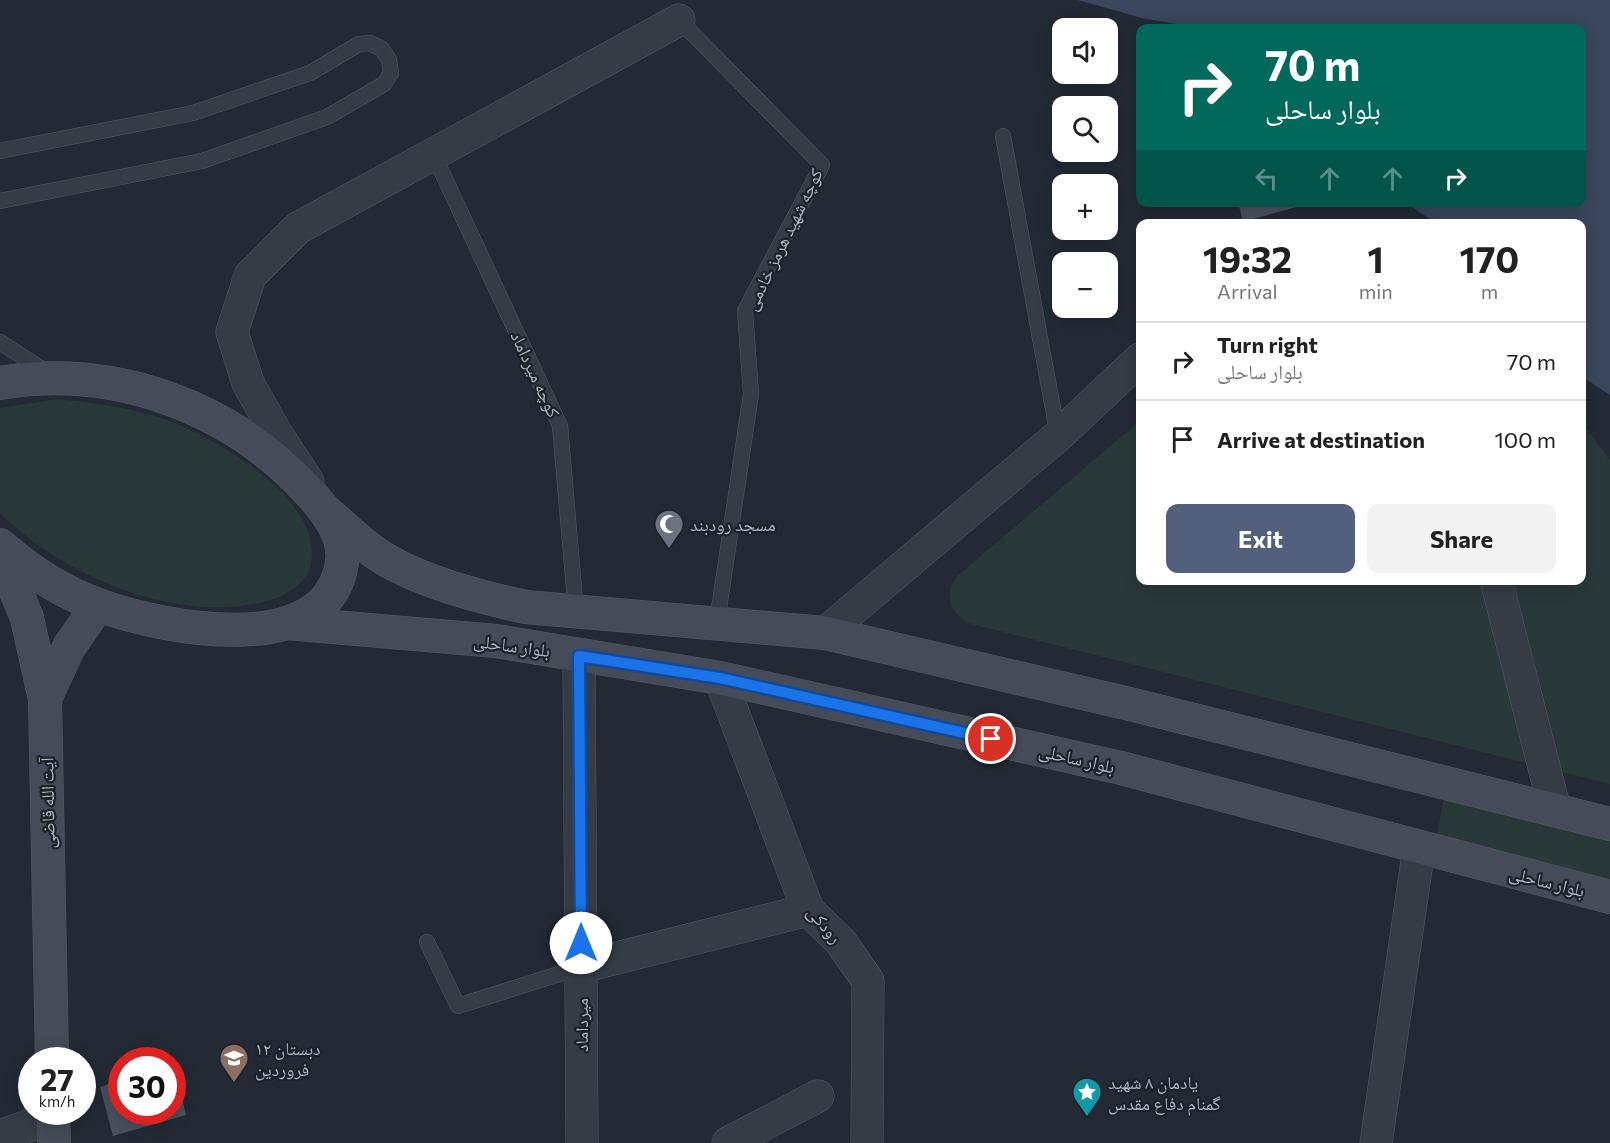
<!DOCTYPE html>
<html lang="en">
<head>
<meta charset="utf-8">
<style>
	:root { --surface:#fff; --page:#f2f2f2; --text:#202124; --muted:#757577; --line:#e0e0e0; --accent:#52607d }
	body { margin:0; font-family:Commissioner,"Noto Naskh Arabic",sans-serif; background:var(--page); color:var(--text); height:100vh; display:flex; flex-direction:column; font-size:22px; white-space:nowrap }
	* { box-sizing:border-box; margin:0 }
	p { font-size:20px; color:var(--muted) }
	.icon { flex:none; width:33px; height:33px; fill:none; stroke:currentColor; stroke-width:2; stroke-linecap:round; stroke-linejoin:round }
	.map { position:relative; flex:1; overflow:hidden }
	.drawer { position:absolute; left:1136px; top:219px; width:450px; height:366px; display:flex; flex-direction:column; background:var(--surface); border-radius:12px; box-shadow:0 3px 15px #0003 }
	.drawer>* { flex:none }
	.top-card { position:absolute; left:1136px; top:24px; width:450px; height:183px; border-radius:12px; box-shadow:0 3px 15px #0003; background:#00695c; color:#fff; overflow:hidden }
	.controls { position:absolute; left:1052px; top:18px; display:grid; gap:12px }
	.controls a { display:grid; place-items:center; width:66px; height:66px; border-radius:12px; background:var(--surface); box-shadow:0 3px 15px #0003; font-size:30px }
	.speed { position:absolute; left:18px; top:1047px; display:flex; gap:12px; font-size:30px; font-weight:700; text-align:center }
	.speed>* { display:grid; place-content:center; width:78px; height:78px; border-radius:50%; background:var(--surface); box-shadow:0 3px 15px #0003; line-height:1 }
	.speed small { font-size:15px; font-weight:400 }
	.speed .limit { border:9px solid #d22; background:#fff; color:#111 }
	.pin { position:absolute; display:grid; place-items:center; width:51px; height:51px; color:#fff; margin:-26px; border:3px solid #fff; border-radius:50%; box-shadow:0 2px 6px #0007 }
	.me { position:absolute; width:66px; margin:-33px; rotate:0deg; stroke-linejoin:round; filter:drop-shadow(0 0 4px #0008) }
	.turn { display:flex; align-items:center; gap:21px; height:126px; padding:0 30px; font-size:27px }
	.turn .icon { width:78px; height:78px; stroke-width:2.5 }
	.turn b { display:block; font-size:42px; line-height:51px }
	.lanes { display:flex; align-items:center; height:57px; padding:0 30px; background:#0003; justify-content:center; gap:30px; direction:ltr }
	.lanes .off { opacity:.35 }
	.eta { display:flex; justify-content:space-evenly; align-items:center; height:102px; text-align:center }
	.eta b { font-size:36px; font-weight:700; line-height:42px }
	.primary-button { display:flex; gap:12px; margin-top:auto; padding:12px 30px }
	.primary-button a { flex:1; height:69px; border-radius:12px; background:var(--accent); color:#fff; font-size:24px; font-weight:700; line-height:69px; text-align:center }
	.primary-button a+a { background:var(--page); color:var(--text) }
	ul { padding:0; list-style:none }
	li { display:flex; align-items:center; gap:18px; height:78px; padding:0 30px; border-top:2px solid var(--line) }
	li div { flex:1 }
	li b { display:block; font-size:22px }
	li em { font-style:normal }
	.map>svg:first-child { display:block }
	.green { fill:#29393a }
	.water { fill:#3a475c }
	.building { fill:#4a515e }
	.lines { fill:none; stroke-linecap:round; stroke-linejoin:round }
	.lane-casing { stroke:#545a64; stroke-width:16 }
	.street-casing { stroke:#545a64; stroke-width:33 }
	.secondary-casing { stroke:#545a64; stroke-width:34 }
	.lane { stroke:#363c46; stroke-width:15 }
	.street { stroke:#363c46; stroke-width:32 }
	.secondary { stroke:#454b58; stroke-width:33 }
	.route-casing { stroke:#114b97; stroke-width:15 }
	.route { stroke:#1a73e8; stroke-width:10 }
	.labels { text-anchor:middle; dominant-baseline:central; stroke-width:4.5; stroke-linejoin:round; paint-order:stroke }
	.street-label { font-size:18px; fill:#b1b7c2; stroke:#1c212a }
	.poi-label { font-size:18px; fill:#b1b7c2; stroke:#1c212a; text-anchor:start }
</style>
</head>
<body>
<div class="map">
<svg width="1610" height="1143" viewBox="0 0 1610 1143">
	<rect width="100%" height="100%" fill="#232a35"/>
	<path class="green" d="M58 399C93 403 127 407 161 418 211 434 329 502 310 567 305 585 286 595 270 600 181 627 63 576 0 513V408Z
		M1140 421V580H1581V421L1610 460V784L968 623C949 611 944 597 956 577Z
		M1445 792 1610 834V887L1436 841Z"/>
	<path class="water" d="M1078 0H1610V395L1581 376V224L1436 223 1406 203 1581 202V28H1200L1142 18Z"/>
	<path class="building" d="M1238 202H1295L1296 207 1243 222Z
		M173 1063 186 1115 113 1136 100 1087 122 1080V1112H172Z"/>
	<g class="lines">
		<g class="lane-casing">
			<path id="lane" d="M679 20 822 165 745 311 751 394 717 622
				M1003 136 1058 436
				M0 151 193 113 310 73 359 44 370 43 382 49 389 60 391 73 384 84 327 117 202 161 0 201
				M433 153 560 426 576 612
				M0 342 49 374
				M427 942 458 1006 581 967"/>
		</g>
		<g class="street-casing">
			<path id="street" d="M308 482 276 433 248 383 232 332 250 276 298 228 679 20
				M1496 580 1555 810
				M825 633 1058 436 1140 359
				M579 656 582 1143
				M720 678 808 910 841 942 868 981 867 1143
				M581 967 808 910
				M0 1136 53 1117
				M728 1143 818 1096
				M1376 1143 1419 848"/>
		</g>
		<g class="secondary-casing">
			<path id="secondary" d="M0 383C113 364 230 406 308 491 325 509 346 536 342 562 329 662 163 628 101 606 64 593 29 571 0 545
				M328 513C343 526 358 541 374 552 413 580 479 597 526 607L825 633 1134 705 1610 824
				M0 553 27 618 45 699 52 1060
				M287 623 496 641 720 678 1121 768 1610 897
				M45 699 69 647 98 605
				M53 1112 54 1143"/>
		</g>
		<use href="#lane" class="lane"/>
		<use href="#street" class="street"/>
		<use href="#secondary" class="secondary"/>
	</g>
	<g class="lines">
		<g class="route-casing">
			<path id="route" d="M581 943 579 656 720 678 991 739"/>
		</g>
		<use href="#route" class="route"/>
	</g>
	<defs>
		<g id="mosque-pin" transform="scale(1.5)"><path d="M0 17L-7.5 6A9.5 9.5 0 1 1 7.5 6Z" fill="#6b7280" stroke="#1c212a"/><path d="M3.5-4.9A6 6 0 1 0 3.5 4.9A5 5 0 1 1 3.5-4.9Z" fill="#fff"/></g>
		<g id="school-pin" transform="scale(1.5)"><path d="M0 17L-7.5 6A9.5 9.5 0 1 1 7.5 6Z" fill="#8d6e63" stroke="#1c212a"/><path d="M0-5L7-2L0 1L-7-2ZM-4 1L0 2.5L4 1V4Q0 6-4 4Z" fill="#fff"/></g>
		<g id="sight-pin" transform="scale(1.5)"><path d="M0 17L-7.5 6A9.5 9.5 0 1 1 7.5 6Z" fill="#0f9aa8" stroke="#1c212a"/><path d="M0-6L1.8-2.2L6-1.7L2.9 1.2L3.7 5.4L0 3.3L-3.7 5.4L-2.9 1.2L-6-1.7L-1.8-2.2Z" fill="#fff"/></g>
	</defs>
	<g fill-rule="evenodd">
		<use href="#mosque-pin" x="669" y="524"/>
		<use href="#school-pin" x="234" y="1058"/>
		<use href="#sight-pin" x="1087" y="1092"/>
	</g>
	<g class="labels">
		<g class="street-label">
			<text transform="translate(783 239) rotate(-64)">کوچه شهید هرمز خادمی</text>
			<text transform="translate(536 374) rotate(65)">کوچه میرداماد</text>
			<text transform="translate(512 645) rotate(8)">بلوار ساحلی</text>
			<text transform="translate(1077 758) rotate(13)">بلوار ساحلی</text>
			<text transform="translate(47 803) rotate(-91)">آیت الله قاضی</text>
			<text transform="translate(1547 881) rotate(14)">بلوار ساحلی</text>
			<text transform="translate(825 924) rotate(50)">رودکی</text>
			<text transform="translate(581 1025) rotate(-90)">میرداماد</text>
		</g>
		<g class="poi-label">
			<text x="690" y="524">مسجد رودبند</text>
			<text x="255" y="1048">دبستان ۱۲<tspan x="255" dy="21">فروردین</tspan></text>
			<text x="1108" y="1082">یادمان ۸ شهید<tspan x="1108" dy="21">گمنام دفاع مقدس</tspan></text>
		</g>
	</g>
</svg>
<div class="controls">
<a><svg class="icon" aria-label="sound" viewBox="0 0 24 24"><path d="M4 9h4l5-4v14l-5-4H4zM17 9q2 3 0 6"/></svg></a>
<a><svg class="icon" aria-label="search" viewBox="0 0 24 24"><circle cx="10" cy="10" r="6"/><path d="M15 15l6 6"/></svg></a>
<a>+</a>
<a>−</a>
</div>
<div class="speed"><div>27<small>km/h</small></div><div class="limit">30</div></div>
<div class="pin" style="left:991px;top:739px;background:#d93025"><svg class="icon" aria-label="arrive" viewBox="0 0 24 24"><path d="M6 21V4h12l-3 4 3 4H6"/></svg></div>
<svg class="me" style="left:581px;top:943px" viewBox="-20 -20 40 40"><circle r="19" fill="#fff"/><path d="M0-13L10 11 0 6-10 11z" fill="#1a73e8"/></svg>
<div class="top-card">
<div class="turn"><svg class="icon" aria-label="right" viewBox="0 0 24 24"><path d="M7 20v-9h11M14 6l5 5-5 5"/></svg><div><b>70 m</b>بلوار ساحلی</div></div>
<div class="lanes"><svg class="icon off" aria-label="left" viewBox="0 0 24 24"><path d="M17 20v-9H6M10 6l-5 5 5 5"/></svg><svg class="icon off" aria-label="ahead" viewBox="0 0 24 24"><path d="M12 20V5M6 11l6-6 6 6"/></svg><svg class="icon off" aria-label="ahead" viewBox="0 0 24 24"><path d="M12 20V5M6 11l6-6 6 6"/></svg><svg class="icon" aria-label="right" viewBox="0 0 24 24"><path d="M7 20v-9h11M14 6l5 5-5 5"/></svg></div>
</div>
<section class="drawer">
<div class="eta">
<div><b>19:32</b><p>Arrival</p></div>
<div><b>1</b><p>min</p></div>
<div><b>170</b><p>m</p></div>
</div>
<ul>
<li><svg class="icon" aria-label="right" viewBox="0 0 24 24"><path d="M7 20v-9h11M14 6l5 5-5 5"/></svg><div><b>Turn right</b><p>بلوار ساحلی</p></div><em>70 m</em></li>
<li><svg class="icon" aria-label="arrive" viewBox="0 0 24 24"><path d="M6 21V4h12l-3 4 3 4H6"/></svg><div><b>Arrive at destination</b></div><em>100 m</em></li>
</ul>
<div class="primary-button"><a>Exit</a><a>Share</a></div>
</section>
</div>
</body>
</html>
